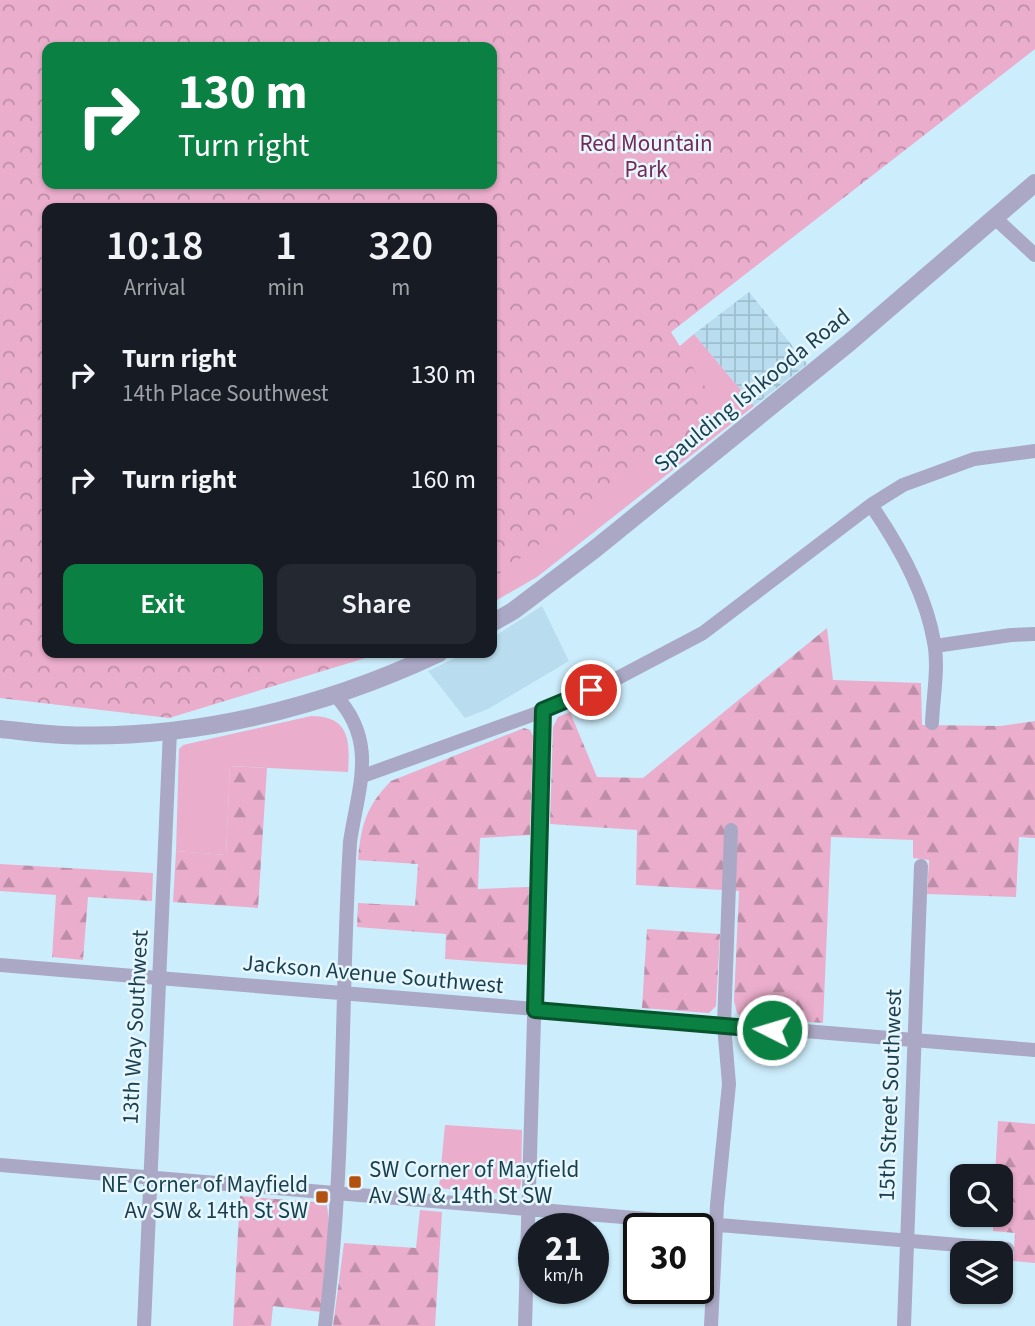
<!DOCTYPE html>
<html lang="en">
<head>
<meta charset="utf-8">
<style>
	:root { --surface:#171b24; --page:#242831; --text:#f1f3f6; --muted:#9ea1a6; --accent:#0b8043 }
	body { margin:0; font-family:"Source Sans 3",sans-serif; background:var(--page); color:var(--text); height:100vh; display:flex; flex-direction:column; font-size:26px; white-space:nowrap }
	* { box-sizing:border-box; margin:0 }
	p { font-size:23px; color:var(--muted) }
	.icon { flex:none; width:38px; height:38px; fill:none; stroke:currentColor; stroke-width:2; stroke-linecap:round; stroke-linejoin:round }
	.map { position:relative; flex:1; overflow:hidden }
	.drawer { position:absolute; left:42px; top:203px; width:455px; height:455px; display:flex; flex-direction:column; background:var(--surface); border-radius:14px; box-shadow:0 2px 5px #0004 }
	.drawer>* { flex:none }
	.top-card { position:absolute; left:42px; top:42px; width:455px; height:147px; border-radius:14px; box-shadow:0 2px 5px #0004; background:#0b8043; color:#fff; overflow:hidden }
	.controls { position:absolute; left:950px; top:1164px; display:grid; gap:14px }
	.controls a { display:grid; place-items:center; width:63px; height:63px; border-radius:14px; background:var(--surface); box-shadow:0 2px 5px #0004; font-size:35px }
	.speed { position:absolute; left:518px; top:1213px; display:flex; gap:14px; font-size:35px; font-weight:700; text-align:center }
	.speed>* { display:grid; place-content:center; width:91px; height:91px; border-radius:50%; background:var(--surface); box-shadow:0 2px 5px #0004; line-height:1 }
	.speed small { font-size:18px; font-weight:400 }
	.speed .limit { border:4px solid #111; border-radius:10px; background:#fff; color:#111 }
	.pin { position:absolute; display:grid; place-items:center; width:60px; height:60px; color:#fff; margin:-30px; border:4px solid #fff; border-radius:50%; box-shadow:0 2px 7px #0007 }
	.me { position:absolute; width:77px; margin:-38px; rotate:275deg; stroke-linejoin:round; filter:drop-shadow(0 0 5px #0008) }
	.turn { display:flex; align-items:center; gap:24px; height:147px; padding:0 21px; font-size:32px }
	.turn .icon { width:91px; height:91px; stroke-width:2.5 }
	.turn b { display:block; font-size:49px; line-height:60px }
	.eta { display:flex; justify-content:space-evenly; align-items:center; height:119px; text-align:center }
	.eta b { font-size:42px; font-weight:600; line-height:49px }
	.button { display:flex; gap:14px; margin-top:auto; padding:14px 21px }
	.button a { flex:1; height:80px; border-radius:14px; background:var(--accent); color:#fff; font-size:28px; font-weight:600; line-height:80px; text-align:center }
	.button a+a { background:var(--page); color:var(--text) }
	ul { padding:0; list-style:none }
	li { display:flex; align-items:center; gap:21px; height:105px; padding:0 21px }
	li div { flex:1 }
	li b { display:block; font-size:26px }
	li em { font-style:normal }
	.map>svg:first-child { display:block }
	.built { fill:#b9ddee }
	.industrial { fill:url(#industrial-grid) }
	.grass { fill:#eaadcb }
	.forest { fill:url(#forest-firs) }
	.park { fill:url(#park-crowns); fill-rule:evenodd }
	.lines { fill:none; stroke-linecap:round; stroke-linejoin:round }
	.minor { stroke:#aaa8c4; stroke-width:14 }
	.tertiary { stroke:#aaa8c4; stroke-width:18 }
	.route-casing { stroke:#07532c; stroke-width:18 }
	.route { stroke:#0b8043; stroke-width:12 }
	.poi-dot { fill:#b25110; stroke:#e7f7ff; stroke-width:2.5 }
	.labels { text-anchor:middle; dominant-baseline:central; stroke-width:5; stroke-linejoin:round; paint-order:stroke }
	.park-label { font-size:23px; fill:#752955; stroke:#e7f7ff }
	.street-label { font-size:23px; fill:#193f4f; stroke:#e7f7ff }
	.poi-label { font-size:23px; fill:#193f4f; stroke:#e7f7ff; text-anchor:start }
</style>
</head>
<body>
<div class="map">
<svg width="1035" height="1326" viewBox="0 0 1035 1326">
	<defs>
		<pattern id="industrial-grid" width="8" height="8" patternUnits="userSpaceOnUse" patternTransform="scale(1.75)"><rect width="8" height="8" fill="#b9ddee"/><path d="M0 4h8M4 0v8" fill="none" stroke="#9ebfce"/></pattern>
		<pattern id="forest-firs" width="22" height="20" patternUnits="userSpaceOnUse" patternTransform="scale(1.75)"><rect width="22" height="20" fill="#eaadcb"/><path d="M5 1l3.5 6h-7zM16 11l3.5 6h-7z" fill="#bd8ea7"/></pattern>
		<pattern id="park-crowns" width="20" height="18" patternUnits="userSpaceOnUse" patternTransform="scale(1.75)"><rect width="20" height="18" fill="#eaadcb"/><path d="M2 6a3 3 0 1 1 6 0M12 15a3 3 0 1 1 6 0" fill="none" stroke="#bd8ea7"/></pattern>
	</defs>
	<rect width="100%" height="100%" fill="#ccedfc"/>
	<path class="built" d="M542 606 569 661 488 709 465 718 428 671 466 653H492V638Z"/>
	<path class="industrial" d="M749 292 807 364 754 406 694 334Z"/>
	<path class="grass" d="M694 334 754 406 537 577 492 603V503L506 493Z
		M311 716C350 716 350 741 348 772L230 766 226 855 176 851 179 749 183 745Z
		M445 1125 522 1130 521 1183 519 1191 513 1195 439 1188Z"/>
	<path class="forest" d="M827 628 833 680 921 683 922 725 1001 726 1035 721V838L1019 837 1016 897 927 894 929 860 913 858V840L831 837 823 1023 742 1017 737 1013 734 1001 739 891 636 885 637 830 550 824 553 727 558 717 570 712 597 777 643 778Z
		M524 728 530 730 533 736 530 835 480 838 478 889 529 887 528 965 445 959 446 934 357 927 358 903 415 906 418 864 358 860C361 826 366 806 391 781Z
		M230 766 267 768 258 908 173 902 176 851 226 855Z
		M0 864 153 873 152 901 88 897 83 960 52 957 56 895 0 891Z
		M647 929 720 934 716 1006 709 1013 642 1008Z
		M998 1121 1035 1124V1263L1013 1261 1015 1233 993 1231V1215L1001 1214V1176H995Z
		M240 1196 326 1203C333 1223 323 1288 321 1312L273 1306 271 1326H233Z
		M420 1210 442 1212 435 1326H333L344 1243 416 1248Z"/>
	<path class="park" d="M0 0H1035V49L671 332 720 411 492 579V208H47V653H382L169 718 0 698ZM47 47H492V184H47Z"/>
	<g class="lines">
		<path class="minor" d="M996 219 1035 255
			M871 505C898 544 926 595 934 642 939 667 933 697 932 723
			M935 646 1011 635 1035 634
			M363 776 543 711 614 680 703 633 871 505 903 485 974 459 1035 451
			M0 965 1035 1050
			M0 1165 1007 1249
			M144 1326C151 1127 163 929 170 731
			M325 1326C346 1165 340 1004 350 842 358 787 379 742 335 695
			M525 1326 543 711
			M711 1326 717 1205 729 1084 724 1025 731 830
			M904 1326 921 866"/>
		<path class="tertiary" d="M492 623 513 611 595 549 850 342 1035 183
			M0 729C21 731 42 734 63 735 193 740 322 708 439 653"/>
	</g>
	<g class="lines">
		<g class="route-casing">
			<path id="route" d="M591 690 543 710 535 1010 772 1030"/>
		</g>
		<use href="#route" class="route"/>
	</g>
	<g class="poi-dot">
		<rect x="348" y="1175" width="14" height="14" rx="3.5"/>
		<rect x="315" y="1190" width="14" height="14" rx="3.5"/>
	</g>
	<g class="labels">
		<g class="park-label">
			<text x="646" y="143">Red Mountain<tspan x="646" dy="26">Park</tspan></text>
		</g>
		<g class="street-label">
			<text transform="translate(752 390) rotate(-39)">Spaulding Ishkooda Road</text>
			<text transform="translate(373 974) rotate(5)">Jackson Avenue Southwest</text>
			<text transform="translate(135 1027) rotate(-87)">13th Way Southwest</text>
			<text transform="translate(890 1095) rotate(-88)">15th Street Southwest</text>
		</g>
		<g class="poi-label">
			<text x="369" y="1169">SW Corner of Mayfield<tspan x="369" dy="26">Av SW &amp; 14th St SW</tspan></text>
			<text x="308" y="1184" text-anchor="end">NE Corner of Mayfield<tspan x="308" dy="26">Av SW &amp; 14th St SW</tspan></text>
		</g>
	</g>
</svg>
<div class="controls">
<a><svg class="icon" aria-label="search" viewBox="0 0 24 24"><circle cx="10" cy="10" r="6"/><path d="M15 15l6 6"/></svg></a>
<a><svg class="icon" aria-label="layers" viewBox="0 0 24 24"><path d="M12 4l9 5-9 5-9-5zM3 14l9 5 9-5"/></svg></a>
</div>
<div class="speed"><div>21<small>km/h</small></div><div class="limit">30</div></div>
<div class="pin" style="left:591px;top:690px;background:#d93025"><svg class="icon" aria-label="arrive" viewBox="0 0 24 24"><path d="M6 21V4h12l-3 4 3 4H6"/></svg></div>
<svg class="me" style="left:772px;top:1030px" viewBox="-20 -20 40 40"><circle r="17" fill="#0b8043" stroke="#fff" stroke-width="3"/><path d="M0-11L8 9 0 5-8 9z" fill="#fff"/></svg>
<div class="top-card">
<div class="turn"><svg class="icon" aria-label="right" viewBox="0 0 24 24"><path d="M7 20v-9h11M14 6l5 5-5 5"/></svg><div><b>130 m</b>Turn right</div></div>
</div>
<section class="drawer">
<div class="eta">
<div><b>10:18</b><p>Arrival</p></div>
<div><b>1</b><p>min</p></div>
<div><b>320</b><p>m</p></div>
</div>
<ul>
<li><svg class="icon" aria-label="right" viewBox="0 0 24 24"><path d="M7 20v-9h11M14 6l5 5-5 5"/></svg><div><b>Turn right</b><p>14th Place Southwest</p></div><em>130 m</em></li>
<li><svg class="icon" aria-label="right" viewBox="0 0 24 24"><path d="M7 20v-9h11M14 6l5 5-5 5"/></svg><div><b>Turn right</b></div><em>160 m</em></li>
</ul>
<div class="button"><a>Exit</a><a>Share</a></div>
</section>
</div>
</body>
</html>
